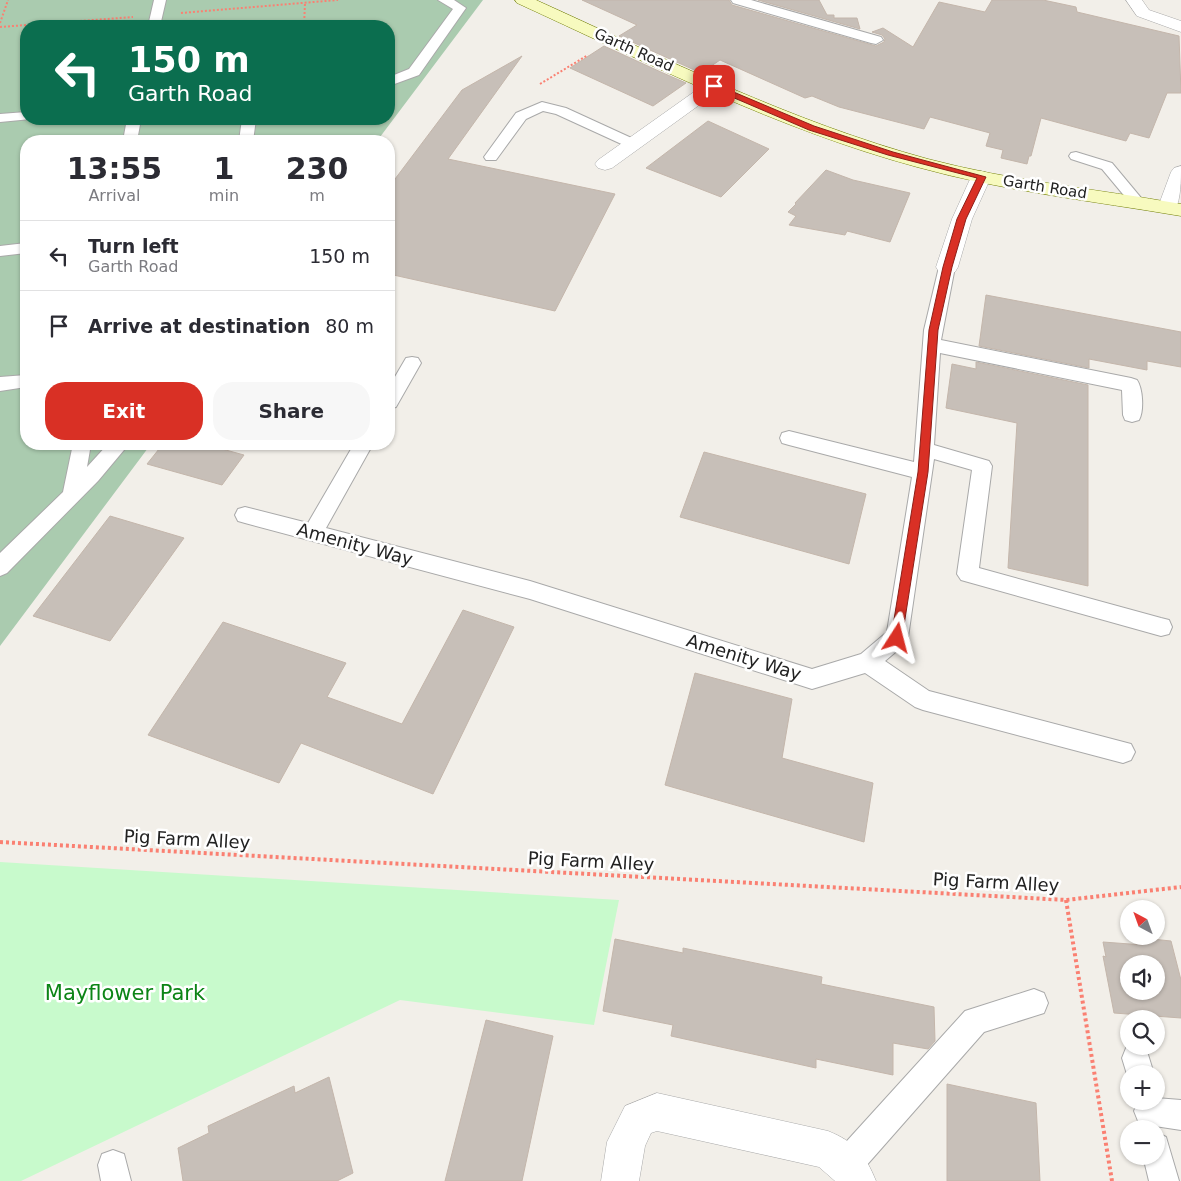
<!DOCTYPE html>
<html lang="en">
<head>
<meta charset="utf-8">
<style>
	:root { --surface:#fff; --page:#f7f7f7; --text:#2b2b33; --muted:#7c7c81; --line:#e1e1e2; --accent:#d93025 }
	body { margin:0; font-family:"DejaVu Sans",sans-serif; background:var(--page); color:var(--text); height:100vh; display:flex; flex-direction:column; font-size:19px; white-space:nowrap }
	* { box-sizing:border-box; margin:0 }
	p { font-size:16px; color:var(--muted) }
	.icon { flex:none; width:28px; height:28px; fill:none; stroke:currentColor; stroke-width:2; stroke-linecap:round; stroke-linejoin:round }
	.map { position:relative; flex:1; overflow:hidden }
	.details { position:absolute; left:20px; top:135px; width:375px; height:315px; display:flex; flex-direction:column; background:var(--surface); border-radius:20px; box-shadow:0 1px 4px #0004 }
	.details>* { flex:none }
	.hud { position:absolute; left:20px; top:20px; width:375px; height:105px; border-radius:20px; box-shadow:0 1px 4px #0004; background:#0b6e4f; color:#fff; overflow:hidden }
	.needle { width:32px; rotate:319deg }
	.controls { position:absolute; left:1120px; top:900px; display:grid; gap:10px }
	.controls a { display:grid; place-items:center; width:45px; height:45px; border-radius:50%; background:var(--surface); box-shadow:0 1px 4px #0004; font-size:25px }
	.pin { position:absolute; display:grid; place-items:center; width:42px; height:42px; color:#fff; margin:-21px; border-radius:10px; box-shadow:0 2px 8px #0006 }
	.me { position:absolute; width:55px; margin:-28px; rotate:9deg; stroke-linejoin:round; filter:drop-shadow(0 0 4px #0008) }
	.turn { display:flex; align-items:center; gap:18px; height:105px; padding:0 25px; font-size:22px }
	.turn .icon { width:65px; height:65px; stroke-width:2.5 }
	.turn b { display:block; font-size:35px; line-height:42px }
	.eta { display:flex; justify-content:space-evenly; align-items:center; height:85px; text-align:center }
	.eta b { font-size:30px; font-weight:800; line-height:35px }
	.primary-button { display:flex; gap:10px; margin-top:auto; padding:10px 25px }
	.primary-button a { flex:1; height:58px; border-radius:20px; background:var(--accent); color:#fff; font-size:20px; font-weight:800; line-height:58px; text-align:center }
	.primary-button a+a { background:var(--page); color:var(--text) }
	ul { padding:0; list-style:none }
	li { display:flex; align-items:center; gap:15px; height:70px; padding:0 25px; border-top:1px solid var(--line) }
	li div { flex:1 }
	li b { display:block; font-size:19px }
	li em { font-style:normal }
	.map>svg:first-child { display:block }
	.cemetery { fill:#aacbaf; fill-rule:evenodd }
	.park { fill:#c8facc }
	.building { fill:#c7bfb8; stroke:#c4b6ab; fill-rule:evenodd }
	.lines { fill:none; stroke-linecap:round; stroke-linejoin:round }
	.lane-casing { stroke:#a9a9a9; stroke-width:2 }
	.street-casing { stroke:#a9a9a9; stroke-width:1 }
	.secondary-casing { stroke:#707d05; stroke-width:1 }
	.path-far1 { stroke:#fa8072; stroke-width:2; stroke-dasharray:2 2; stroke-linecap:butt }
	.path { stroke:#fa8072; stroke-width:4; stroke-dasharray:3 3; stroke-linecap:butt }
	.lane { fill:#fff; fill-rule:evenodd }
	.street { fill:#fff; fill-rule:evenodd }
	.secondary { fill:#f7fabf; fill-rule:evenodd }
	.route { fill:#d93025; stroke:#8d1f18 }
	.labels { text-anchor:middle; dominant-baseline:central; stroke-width:5; stroke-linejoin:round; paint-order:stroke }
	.far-street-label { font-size:15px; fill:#222; stroke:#fff }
	.street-label { font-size:18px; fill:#222; stroke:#fff }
	.near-park-label { font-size:21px; fill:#0c8416; stroke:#fff }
</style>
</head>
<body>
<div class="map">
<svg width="1181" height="1181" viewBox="0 0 1181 1181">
	<rect width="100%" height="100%" fill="#f2efe9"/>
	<path class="cemetery" d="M0 0H483L377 141H26V444H151L0 646ZM26 26H389V119H26Z"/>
	<path class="park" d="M0 862 619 900 594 1025 400 1000 21 1181H0Z"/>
	<path class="building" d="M582 0H729L732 5 876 46 884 42 885 39 882 35 872 32 883 28 913 47 939 2 985 12 992 0H1043L1076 7 1077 12 1179 36 1181 93H1167L1149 138 1130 133 1126 141 1041 118 1031 156H1029L1027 164 1001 158 1003 150 986 146 990 133 930 117 924 129 839 107 812 96 805 98 720 60 701 73 619 36 637 25Z
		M758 0H819L827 15H834V18H857L860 29Z
		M604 46 663 73 686 83 653 106 570 68Z
		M522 56 448 159 615 194 555 311 389 274V187L462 90Z
		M708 121 769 149 721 197 646 168Z
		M826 170 853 180 910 193 890 242 847 231 845 235 789 225 796 216 788 212 796 204 795 203Z
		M986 295 1181 332V367L1147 361V370L1089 359V368L979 346Z
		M976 362 1088 385V586L1008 568 1017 423 946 408 952 364 976 369Z
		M163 444H204L244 455 222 485 147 464Z
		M704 452 866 494 849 564 680 517Z
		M110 516 184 538 110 641 33 616Z
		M463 610 514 627 433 794 301 743 279 783 148 735 223 622 346 663 327 697 402 724Z
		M695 673 792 699 782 758 873 783 864 842 665 785Z
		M1142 938 1171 941 1181 980V1018L1114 1013 1103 956 1106 957 1103 942 1143 945ZM1129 964H1156V991H1129Z
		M615 939 683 953V948L822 977 821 984 934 1007 935 1041 928 1049 893 1043V1075L816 1059V1068L671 1036 673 1025 603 1011Z
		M486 1020 553 1036 522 1181H445Z
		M329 1077 353 1173 337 1181H183L178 1148 209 1133 208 1126 294 1086 295 1093Z
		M947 1084 1036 1103 1040 1181H947Z"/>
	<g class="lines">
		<g class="lane-casing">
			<path id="lane" d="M154 0H166L160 26H148Z
				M438 0H454L466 8 419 75 389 86V77L409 69 453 9Z
				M731 0H751L881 37 883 40 876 44 871 43 733 3Z
				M542 102 566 108 638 141 640 144 638 147H628L556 114 543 111 526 119 496 160H486L484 157 516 113Z
				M26 112V119H31L0 122V114Z
				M127 119H141L137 141H123Z
				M242 119H256L253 141H239Z
				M1076 152 1112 163 1142 199 1145 202 1142 205H1132L1102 169 1071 159 1069 156 1071 153Z
				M26 243V253L0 256V246Z
				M947 262 953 263 955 267 941 340 1131 378 1137 380C1143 389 1144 411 1139 420L1132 422 1125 420 1123 415 1122 390 940 353 934 445 989 461 992 466 979 568 1161 618 1169 620 1172 627 1169 634 1161 636 961 580 957 574 972 470 934 459 908 637 905 644 885 661 929 691 1131 744 1135 752 1131 760 1123 763 923 710 915 707 865 673 812 689 530 599 245 523 238 521 235 515 238 509 245 507 308 523 354 444H373L326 528 530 581 812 669 861 654 887 632 912 477 789 445 782 443 780 438 782 433 789 431 914 462 924 330 939 267 941 263Z
				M412 357 418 358 421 363 396 407 389 409V387L406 358Z
				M26 375V387L0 391V377Z
				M73 444H91L87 467 108 444H129L98 481 7 573 0 576V553L63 492Z
				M1034 989 1044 993 1048 1003 1044 1013 984 1032 858 1175 847 1179 836 1175 832 1164 836 1153 965 1011Z
				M1130 1046 1146 1048 1154 1074H1129V1081L1122 1058 1126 1048Z
				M1156 1098 1181 1100V1130L1148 1125 1138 1121 1134 1111 1138 1101H1156Z
				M1156 1132 1166 1137 1179 1181H1149L1143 1156H1156Z
				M113 1150 124 1154 131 1181H101L98 1165 102 1154Z"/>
		</g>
		<g class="street-casing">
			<path id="street" d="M1126 0H1142L1149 10 1181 21V32L1137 16Z
				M714 81 720 82 723 86 720 90 612 168 605 170 598 168 595 164 598 160 708 82Z
				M1181 166C1181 181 1181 198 1175 211L1168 213 1161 211 1158 207 1171 172 1174 168Z
				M981 171 988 173 991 177 972 219 958 267 955 272 947 274 939 272 936 267 952 219 971 177 974 173Z
				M657 1093 828 1131C855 1142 865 1154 876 1181H835L819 1167 657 1131 651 1133 645 1146 639 1181H601L607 1142 625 1106Z"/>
		</g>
		<g class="secondary-casing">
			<path id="secondary" d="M515 0H536C664 58 792 122 928 159 1011 181 1097 189 1181 204V216C1093 201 1003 191 917 167 777 129 648 63 517 3Z"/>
		</g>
		<path class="path-far1" d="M181 13 338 0
			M0 23 8 0
			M304 26 305 3
			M0 27 133 17
			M540 84 588 55"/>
		<path class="path" d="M0 842 1066 900 1181 887
			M1066 900 1112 1181"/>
		<use href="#lane" class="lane"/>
		<use href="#street" class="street"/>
		<use href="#secondary" class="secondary"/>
	</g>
	<path class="route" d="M711 85H717L814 126 893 152 986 177 966 219 952 267 938 330 928 472 902 638 901 641 897 643 892 641 891 638 918 472 929 330 943 267 957 219 977 178 888 155 809 130 711 88Z"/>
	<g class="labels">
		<g class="far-street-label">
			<text transform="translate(634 50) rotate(24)">Garth Road</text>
			<text transform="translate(1045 187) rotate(9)">Garth Road</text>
		</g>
		<g class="street-label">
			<text transform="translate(355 544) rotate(15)">Amenity Way</text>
			<text transform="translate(744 657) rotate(17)">Amenity Way</text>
			<text transform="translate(187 839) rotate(3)">Pig Farm Alley</text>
			<text transform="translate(591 861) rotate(3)">Pig Farm Alley</text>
			<text transform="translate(996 882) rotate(3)">Pig Farm Alley</text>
		</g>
		<g class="near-park-label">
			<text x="125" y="993">Mayflower Park</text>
		</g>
	</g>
</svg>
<div class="controls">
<a><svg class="needle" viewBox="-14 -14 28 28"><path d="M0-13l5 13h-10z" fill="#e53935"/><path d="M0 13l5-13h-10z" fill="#7c7c81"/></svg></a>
<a><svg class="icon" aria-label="sound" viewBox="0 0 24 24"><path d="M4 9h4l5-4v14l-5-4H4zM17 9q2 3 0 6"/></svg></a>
<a><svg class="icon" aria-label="search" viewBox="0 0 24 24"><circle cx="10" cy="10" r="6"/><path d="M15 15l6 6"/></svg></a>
<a>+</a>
<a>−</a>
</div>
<div class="pin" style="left:714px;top:86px;background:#d93025"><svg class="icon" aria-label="arrive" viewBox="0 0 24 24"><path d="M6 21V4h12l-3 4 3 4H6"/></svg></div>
<svg class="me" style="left:897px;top:638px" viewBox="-20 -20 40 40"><path d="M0-17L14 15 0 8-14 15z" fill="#d93025" stroke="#fff" stroke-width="4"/></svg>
<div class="hud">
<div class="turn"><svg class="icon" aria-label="left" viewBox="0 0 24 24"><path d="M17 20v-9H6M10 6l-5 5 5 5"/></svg><div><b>150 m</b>Garth Road</div></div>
</div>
<section class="details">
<div class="eta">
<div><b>13:55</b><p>Arrival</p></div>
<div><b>1</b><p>min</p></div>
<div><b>230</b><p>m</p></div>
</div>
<ul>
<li><svg class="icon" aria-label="left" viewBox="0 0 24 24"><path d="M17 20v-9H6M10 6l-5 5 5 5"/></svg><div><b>Turn left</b><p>Garth Road</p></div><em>150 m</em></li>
<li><svg class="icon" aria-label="arrive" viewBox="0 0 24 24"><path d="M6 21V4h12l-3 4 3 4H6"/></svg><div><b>Arrive at destination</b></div><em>80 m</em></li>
</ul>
<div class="primary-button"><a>Exit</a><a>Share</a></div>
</section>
</div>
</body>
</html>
